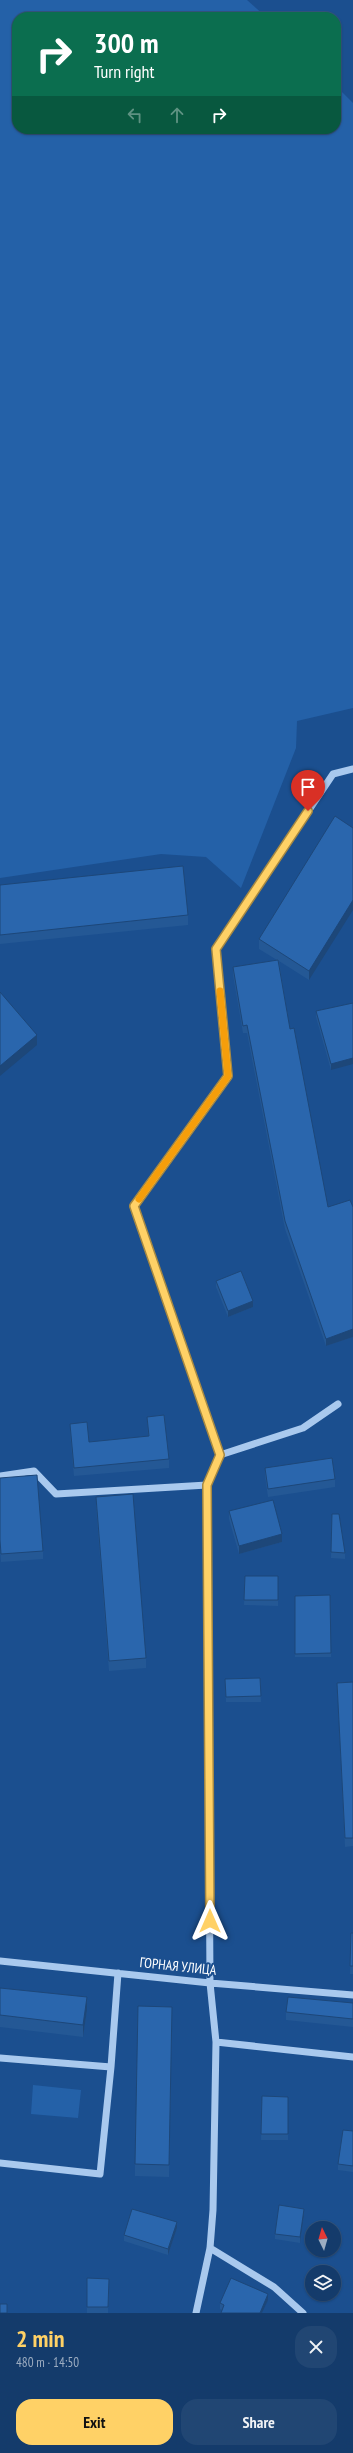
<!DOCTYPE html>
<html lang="en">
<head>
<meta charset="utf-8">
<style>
	:root { --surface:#143b6b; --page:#214673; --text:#f1f3f6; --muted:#9dadc1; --line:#33557e; --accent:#ffd166 }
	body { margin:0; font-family:"PT Sans Narrow",sans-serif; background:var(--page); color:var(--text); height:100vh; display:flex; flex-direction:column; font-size:15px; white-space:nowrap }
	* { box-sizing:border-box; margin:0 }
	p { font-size:13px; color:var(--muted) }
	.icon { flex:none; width:22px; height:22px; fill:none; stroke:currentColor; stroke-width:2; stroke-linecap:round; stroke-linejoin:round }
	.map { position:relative; height:2313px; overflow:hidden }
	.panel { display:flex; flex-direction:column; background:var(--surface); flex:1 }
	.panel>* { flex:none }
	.banner { position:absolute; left:12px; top:12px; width:329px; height:122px; border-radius:16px; box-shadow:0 1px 3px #0004,0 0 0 1px var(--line); background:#0b6e4f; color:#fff; overflow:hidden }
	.needle { width:26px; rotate:355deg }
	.fabs { position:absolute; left:305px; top:2221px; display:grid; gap:8px }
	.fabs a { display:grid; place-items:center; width:36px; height:36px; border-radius:50%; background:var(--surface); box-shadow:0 1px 3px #0004,0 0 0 1px var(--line); font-size:20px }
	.pin { position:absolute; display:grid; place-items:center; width:34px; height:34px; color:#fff; margin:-41px -17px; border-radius:50% 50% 50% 0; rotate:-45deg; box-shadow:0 0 4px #0007 }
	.pin .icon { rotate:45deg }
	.me { position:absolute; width:44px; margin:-22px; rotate:0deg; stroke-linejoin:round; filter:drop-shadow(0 0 3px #0008) }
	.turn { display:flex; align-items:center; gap:14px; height:84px; padding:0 16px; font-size:18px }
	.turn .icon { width:52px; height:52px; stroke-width:2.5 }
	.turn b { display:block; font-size:28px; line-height:34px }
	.lanes { display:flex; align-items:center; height:38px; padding:0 16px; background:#0003; justify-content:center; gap:20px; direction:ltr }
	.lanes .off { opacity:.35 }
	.round { display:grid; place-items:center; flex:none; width:42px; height:42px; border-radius:16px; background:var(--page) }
	.headline { display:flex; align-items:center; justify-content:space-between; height:68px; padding:0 16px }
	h1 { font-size:24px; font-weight:700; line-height:30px; color:var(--accent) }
	.cta { display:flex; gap:8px; margin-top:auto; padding:8px 16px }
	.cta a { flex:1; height:46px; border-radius:16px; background:var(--accent); color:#111; font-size:16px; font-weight:700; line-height:46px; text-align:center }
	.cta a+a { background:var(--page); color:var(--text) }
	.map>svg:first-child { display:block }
	.green { fill:#2461a8 }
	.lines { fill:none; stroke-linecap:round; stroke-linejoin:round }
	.minor { stroke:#a9c9ee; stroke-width:7 }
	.wall { fill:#245895 }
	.shaded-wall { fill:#1d4779 }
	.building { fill:#2a66ad; stroke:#1d4779 }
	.route-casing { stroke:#a68842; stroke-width:10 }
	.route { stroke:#ffd166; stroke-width:7 }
	.slow { stroke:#f59e0b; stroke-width:7 }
	.labels { text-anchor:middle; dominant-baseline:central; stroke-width:4; stroke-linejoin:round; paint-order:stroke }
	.street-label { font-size:14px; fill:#fff; stroke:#1b4f8f }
</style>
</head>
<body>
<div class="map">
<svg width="353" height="2313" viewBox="0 0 353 2313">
	<rect width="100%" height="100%" fill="#1b4f8f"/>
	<path class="green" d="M0 0H247L266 17H17V129H336V86L353 103V708L297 721 296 748 241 888 206 857 161 854 0 878Z
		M33 2085 81 2090 78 2118 31 2114Z"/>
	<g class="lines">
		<path class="minor" d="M220 1455 133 1206 228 1076 216 949 333 774 353 769
			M0 1476 34 1471 56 1494 207 1485 210 1983 216 2042 213 2210 210 2248 196 2313
			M207 1485 220 1455 303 1428 338 1404
			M0 1961 210 1983 353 1995
			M216 2042 353 2057
			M0 2058 111 2067 118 1973
			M0 2163 100 2174 111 2067
			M210 2248 274 2287 303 2313"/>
	</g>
	<path class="wall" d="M335 816 309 980 279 961 290 1029 328 1207H353V1337L326 1346 285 1229 247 1033H243L233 975V967L277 960 259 949V939Z
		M0 885 188 915V925L0 944Z
		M353 1003 331 1070 316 1017V1011Z
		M216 1281 253 1307 228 1317 216 1287Z
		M147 1417 169 1459V1468L74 1476 70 1432V1424L89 1442 148 1436Z
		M265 1468 335 1479V1487L268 1497 265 1476Z
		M0 1478 43 1551V1559L1 1562 0 1548Z
		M96 1497 146 1658V1668L109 1671 96 1507Z
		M229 1511 282 1542 239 1554 229 1519Z
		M332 1514 345 1553V1559L331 1558Z
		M245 1576H278V1606L244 1605Z
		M295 1596 331 1653V1657H295Z
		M260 1678 261 1702H226L225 1679Z
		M353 1682V1846L345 1847 337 1683Z
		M351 1933H353V1974H350Z
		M0 1988 87 2010 83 2037 0 2027Z
		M353 2003V2027L286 2020V2012Z
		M172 2007 169 2177 135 2176V2164Z
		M262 2096 288 2097V2140H261Z
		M353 2131V2172L338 2170V2164Z
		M304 2214 300 2243 275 2239V2234Z
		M177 2228 168 2255 124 2241V2235Z
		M87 2278 109 2279 108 2313H87Z
		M268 2300 222 2310 220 2309V2303Z"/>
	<path class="shaded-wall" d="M353 900V910L309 980V971Z
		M37 1035V1045L0 1076V1066Z
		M353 1058V1064L331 1070V1064Z
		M253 1301V1307L228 1317V1311Z
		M353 1329V1337L326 1346V1339Z
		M282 1534V1542L239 1554V1546Z
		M87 1997V2010L83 2037V2025Z
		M304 2209V2214L300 2243V2237Z
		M177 2222V2228L168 2255V2249Z
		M268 2294V2300L262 2313H260Z"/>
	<path class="building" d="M335 816 353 828V900L309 971 259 939Z
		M183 866 188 915 0 935V885Z
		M278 960 290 1029 294 1028 328 1207 350 1200 353 1207V1329L326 1339 285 1221 247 1025 243 1026 233 967Z
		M0 992 37 1035 0 1066Z
		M353 1003V1058L331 1064 316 1011Z
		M241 1271 253 1301 228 1311 216 1281Z
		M164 1415 169 1459 74 1468 70 1424 87 1422 89 1442 149 1436 147 1417Z
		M332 1458 335 1479 268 1489 265 1468Z
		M37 1475 43 1551 1 1554 0 1540V1478Z
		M133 1494 146 1658 109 1661 96 1497Z
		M273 1500 282 1534 239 1546 229 1511Z
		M332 1514H339L345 1553 331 1552Z
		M245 1576H278V1600H244Z
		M330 1595 331 1653 295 1654V1596Z
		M260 1678 261 1696 226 1697 225 1679Z
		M353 1682V1838H345L337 1683Z
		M351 1933H353V1966H350Z
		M0 1988 87 1997 83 2025 0 2015Z
		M288 1997 353 2003V2019L286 2012Z
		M138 2006 172 2007 169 2165 135 2164Z
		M262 2096 288 2097V2134H261Z
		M343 2130 353 2131V2166L338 2164Z
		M279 2205 304 2209 300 2237 275 2234Z
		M132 2209 177 2222 168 2249 124 2235Z
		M87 2278 109 2279 108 2307H87Z
		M231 2278 268 2294 260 2313H221L224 2305 220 2303Z
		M0 2304H7V2313H0Z"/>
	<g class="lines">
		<g class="route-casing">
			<path id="route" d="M210 1921 207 1485 220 1455 134 1206 228 1076 216 949 308 811"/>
		</g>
		<use href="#route" class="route"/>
		<path class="slow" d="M139 1199 228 1076 220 991"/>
	</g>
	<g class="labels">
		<g class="street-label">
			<text transform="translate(178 1966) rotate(6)">ГОРНАЯ УЛИЦА</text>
		</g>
	</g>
</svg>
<div class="fabs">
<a><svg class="needle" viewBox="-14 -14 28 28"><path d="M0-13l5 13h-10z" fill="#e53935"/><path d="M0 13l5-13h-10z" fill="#9dadc1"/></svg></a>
<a><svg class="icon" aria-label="layers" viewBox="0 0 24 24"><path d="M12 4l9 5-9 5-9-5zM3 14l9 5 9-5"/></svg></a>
</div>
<div class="pin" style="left:308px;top:811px;background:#d93025"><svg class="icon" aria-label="arrive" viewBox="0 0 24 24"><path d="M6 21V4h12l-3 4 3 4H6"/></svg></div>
<svg class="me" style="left:210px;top:1921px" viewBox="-20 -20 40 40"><path d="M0-17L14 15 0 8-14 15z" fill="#ffd166" stroke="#fff" stroke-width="4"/></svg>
<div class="banner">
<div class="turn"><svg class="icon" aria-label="right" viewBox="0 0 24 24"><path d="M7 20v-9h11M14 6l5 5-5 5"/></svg><div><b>300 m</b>Turn right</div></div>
<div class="lanes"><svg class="icon off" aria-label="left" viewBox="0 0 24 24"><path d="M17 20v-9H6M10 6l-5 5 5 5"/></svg><svg class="icon off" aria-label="ahead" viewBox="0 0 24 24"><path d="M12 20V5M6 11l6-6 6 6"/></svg><svg class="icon" aria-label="right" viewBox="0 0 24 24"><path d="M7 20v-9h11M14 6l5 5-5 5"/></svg></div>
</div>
</div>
<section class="panel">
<div class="headline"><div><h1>2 min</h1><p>480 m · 14:50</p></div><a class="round"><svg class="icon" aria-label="close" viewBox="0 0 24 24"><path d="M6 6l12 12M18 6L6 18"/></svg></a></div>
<div class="cta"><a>Exit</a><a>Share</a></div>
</section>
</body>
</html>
